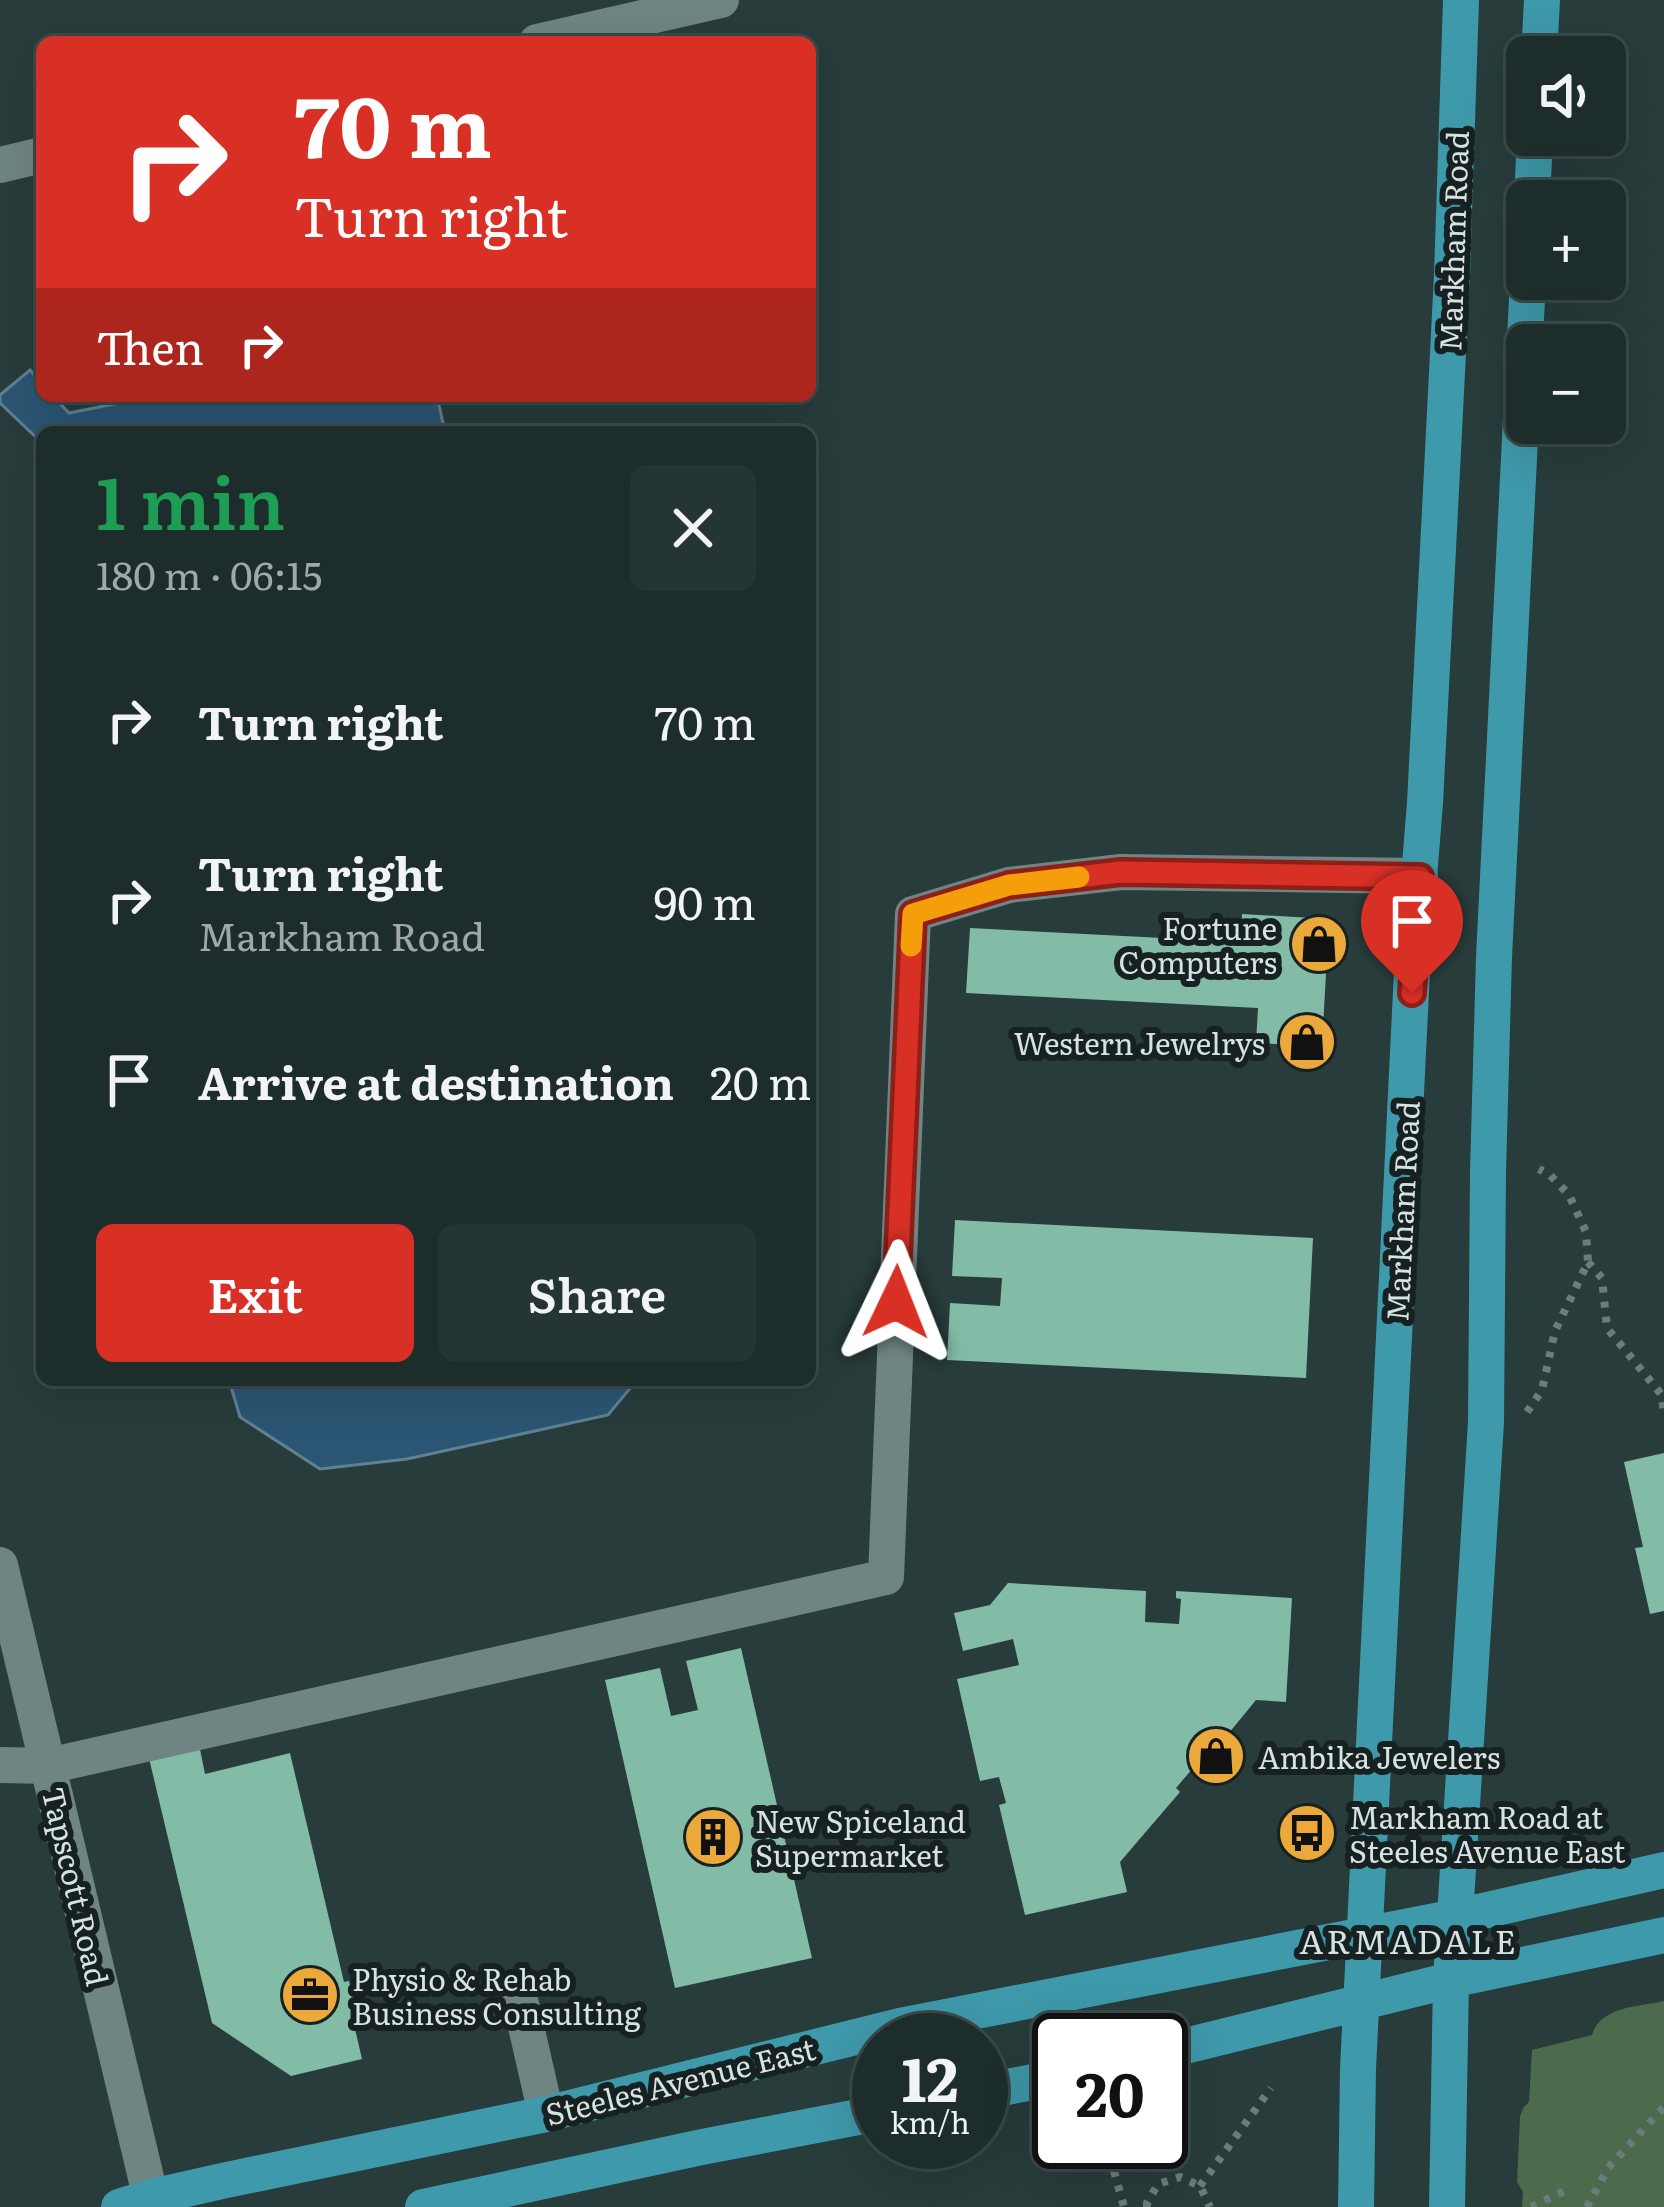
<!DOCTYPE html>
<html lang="en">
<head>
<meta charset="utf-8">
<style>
	:root { --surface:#1d2d2c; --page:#253534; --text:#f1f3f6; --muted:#a0a8a9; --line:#3b4948; --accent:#d93025 }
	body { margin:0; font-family:Literata,serif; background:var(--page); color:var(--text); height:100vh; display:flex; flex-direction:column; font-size:45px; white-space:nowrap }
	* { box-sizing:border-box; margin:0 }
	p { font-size:39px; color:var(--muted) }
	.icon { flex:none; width:66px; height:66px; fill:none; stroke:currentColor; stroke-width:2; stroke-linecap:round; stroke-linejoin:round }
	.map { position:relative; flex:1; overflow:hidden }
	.side { position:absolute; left:36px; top:426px; width:780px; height:960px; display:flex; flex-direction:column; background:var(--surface); border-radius:18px; box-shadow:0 12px 48px #0002,0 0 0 3px var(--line) }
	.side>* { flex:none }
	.hud { position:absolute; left:36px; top:36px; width:780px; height:366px; border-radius:18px; box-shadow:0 12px 48px #0002,0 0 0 3px var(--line); background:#d93025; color:#fff; overflow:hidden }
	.buttons { position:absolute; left:1506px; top:36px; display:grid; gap:24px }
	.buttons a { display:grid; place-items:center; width:120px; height:120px; border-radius:18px; background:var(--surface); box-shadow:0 12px 48px #0002,0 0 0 3px var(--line); font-size:60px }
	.speed { position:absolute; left:852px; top:2013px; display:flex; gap:24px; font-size:60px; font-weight:700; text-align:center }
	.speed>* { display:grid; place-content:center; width:156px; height:156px; border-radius:50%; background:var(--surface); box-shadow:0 12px 48px #0002,0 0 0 3px var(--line); line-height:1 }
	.speed small { font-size:30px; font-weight:400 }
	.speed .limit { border:6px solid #111; border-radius:18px; background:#fff; color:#111 }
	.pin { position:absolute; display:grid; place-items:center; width:102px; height:102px; color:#fff; margin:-123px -51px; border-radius:50% 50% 50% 0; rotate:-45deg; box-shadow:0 0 12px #0007 }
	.pin .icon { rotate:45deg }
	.me { position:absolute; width:132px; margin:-66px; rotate:2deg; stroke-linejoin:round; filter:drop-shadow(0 0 9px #0008) }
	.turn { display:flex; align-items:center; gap:42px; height:252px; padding:0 60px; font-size:54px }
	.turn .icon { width:156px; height:156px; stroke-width:2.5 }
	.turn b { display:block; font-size:84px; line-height:102px }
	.then { display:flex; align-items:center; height:114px; padding:0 60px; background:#0003; gap:24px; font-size:45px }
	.round { display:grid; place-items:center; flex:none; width:126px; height:126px; border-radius:18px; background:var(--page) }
	.head { display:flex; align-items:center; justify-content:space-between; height:204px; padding:0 60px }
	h1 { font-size:72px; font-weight:600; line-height:90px; color:#1e9e55 }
	.button { display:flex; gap:24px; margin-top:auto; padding:24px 60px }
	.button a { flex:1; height:138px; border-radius:18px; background:var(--accent); color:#fff; font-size:48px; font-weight:600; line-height:138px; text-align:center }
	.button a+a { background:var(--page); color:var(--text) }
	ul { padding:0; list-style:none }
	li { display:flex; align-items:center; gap:36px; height:180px; padding:0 60px }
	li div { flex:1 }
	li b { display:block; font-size:45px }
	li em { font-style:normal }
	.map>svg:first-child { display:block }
	.green { fill:#4c6b4d }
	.water { fill:#2b5673; stroke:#5f8095; stroke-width:3 }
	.building { fill:#82bca7 }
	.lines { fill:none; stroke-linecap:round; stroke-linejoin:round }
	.path { stroke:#6a7c7b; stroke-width:8; stroke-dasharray:6 9; stroke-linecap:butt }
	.minor { stroke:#6f8584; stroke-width:36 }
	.major { stroke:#3e99aa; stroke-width:36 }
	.route-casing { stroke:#8d1f18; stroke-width:30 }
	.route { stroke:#d93025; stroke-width:21 }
	.slow { stroke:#f59e0b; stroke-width:21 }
	.labels { text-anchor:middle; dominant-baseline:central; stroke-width:12; stroke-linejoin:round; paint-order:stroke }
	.street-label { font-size:30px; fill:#d7e3e3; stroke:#182121 }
	.poi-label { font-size:30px; fill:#d7e3e3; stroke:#182121; text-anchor:start }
	.neighbourhood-label { font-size:33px; letter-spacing:3px; fill:#d7e3e3; stroke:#182121 }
</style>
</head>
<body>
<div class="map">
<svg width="1664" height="2207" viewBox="0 0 1664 2207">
	<rect width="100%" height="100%" fill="#273c3b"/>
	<path class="green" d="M1664 2001V2207H1522L1523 2192 1517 2182 1520 2117 1523 2108 1529 2102 1532 2050 1592 2035C1601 2006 1638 2007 1664 2001Z"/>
	<path class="water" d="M30 370 42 384V396H53L69 413 154 396H437L445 432H42V540L35 528 42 443 0 403V395Z
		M229 1380H637L608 1415 407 1459 320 1469 240 1417Z"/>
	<path class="building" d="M1242 914 1329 919 1322 1046 1256 1043 1258 1008 966 993 970 928 1241 942Z
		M955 1220 1313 1238 1306 1378 947 1360 950 1303 1000 1306 1002 1278 952 1276Z
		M1664 1453V1611L1650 1614 1635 1548 1643 1547 1624 1462Z
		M1008 1583 1146 1591 1145 1622 1179 1624 1181 1599 1176 1598V1591L1292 1598 1286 1702 1256 1700 1197 1772 1193 1768 1176 1788 1180 1792 1120 1862 1127 1892 1025 1915 999 1805 1006 1803 999 1777 980 1781 957 1679 1019 1665 1013 1639 963 1651 954 1613 990 1605Z
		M741 1648 812 1958 675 1988 605 1680 660 1668 671 1716 698 1710 686 1661Z
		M200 1749 205 1774 290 1753 344 1982 349 1981 357 2015 352 2016 362 2059 291 2076 212 2023 148 1754Z"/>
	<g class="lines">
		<path class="path" d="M1588 1262 1602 1278 1607 1328 1661 1394 1664 1412
			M1527 1412 1542 1390 1555 1331 1588 1262 1586 1232 1569 1195 1550 1175 1539 1169
			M1106 2142 1124 2207
			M1200 2186 1271 2088
			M1147 2207V2203L1158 2184 1180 2177 1200 2186 1210 2207
			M1531 2207 1568 2189
			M1587 2207 1608 2168 1664 2107"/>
		<path class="minor" d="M537 42 721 0
			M0 165 42 155
			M0 1565 153 2207
			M0 1765 48 1766 886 1577 913 914 1009 885 1121 872 1420 876
			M520 2000 546 2114"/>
		<path class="major" d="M1539 57 1542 0
			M1532 201 1535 135
			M1161 2052 1451 1980 1664 1935
			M981 2092 1059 2077
			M119 2207 151 2197 222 2181 546 2114 900 2026 1456 1917 1664 1870
			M423 2207 702 2147 879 2113
			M1356 2207 1358 2069 1413 951 1425 803 1452 275 1461 0
			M1447 2207 1451 1980 1486 1422 1488 1172 1494 957 1528 279"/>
	</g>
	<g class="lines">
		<g class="route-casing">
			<path id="route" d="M896 1302 913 914 1009 885 1121 872 1420 877 1412 993"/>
		</g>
		<use href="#route" class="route"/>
		<path class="slow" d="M911 946 913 914 1009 885 1079 877"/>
	</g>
	<defs>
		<g id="shop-disc" transform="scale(3)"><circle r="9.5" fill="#eca93b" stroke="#182121"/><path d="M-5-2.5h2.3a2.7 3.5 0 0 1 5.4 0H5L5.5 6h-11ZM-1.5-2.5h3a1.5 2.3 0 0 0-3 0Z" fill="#111"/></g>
		<g id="bus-disc" transform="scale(3)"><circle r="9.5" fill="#eca93b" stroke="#182121"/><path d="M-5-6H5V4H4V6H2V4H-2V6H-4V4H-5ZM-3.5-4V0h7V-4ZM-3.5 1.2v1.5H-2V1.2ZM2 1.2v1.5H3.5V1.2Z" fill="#111"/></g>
		<g id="building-disc" transform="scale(3)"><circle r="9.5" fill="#eca93b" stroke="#182121"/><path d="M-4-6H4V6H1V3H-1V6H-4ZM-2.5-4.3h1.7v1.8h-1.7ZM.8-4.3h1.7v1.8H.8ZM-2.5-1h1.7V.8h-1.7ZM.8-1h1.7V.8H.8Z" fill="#111"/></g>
		<g id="office-disc" transform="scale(3)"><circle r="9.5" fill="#eca93b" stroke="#182121"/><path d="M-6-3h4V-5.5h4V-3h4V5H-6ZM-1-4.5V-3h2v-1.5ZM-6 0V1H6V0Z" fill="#111"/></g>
	</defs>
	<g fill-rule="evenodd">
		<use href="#shop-disc" x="1319" y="944"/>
		<use href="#shop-disc" x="1307" y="1042"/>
		<use href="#shop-disc" x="1216" y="1756"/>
		<use href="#bus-disc" x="1307" y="1833"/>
		<use href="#building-disc" x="713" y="1837"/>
		<use href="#office-disc" x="310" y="1995"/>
	</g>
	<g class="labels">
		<g class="street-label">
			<text transform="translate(1452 241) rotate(-88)">Markham Road</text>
			<text transform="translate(1401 1211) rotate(-87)">Markham Road</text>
			<text transform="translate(77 1886) rotate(77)">Tapscott Road</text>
			<text transform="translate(680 2080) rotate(-14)">Steeles Avenue East</text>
		</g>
		<g class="poi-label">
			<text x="1277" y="927" text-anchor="end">Fortune<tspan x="1277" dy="34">Computers</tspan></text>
			<text x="1265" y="1042" text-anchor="end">Western Jewelrys</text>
			<text x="1258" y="1756">Ambika Jewelers</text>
			<text x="1349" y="1816">Markham Road at<tspan x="1349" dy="34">Steeles Avenue East</tspan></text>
			<text x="755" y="1820">New Spiceland<tspan x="755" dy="34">Supermarket</tspan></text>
			<text x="352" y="1978">Physio &amp; Rehab<tspan x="352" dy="34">Business Consulting</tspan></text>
		</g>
		<g class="neighbourhood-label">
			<text x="1409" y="1939">ARMADALE</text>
		</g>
	</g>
</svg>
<div class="buttons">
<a><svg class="icon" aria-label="sound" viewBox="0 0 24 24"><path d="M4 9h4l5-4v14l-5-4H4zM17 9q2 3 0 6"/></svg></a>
<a>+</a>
<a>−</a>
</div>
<div class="speed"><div>12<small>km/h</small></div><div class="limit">20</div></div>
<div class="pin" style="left:1412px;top:993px;background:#d93025"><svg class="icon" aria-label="arrive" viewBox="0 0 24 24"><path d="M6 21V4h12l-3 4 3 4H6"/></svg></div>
<svg class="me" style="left:896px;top:1302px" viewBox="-20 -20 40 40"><path d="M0-17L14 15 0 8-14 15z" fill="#d93025" stroke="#fff" stroke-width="4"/></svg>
<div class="hud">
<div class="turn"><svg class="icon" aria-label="right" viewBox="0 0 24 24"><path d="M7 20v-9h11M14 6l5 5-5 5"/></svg><div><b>70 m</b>Turn right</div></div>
<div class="then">Then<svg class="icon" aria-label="right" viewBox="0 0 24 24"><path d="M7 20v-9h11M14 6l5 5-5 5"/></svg></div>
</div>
<section class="side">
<div class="head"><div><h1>1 min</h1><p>180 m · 06:15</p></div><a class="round"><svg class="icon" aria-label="close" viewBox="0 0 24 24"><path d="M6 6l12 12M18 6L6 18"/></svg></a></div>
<ul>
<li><svg class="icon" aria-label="right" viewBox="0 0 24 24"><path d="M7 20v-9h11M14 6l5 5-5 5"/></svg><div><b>Turn right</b></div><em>70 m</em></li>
<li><svg class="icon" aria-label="right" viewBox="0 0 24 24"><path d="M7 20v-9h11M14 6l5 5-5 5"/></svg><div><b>Turn right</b><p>Markham Road</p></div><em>90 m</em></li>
<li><svg class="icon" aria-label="arrive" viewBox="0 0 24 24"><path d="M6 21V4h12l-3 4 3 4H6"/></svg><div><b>Arrive at destination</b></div><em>20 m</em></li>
</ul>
<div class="button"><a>Exit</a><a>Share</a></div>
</section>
</div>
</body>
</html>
